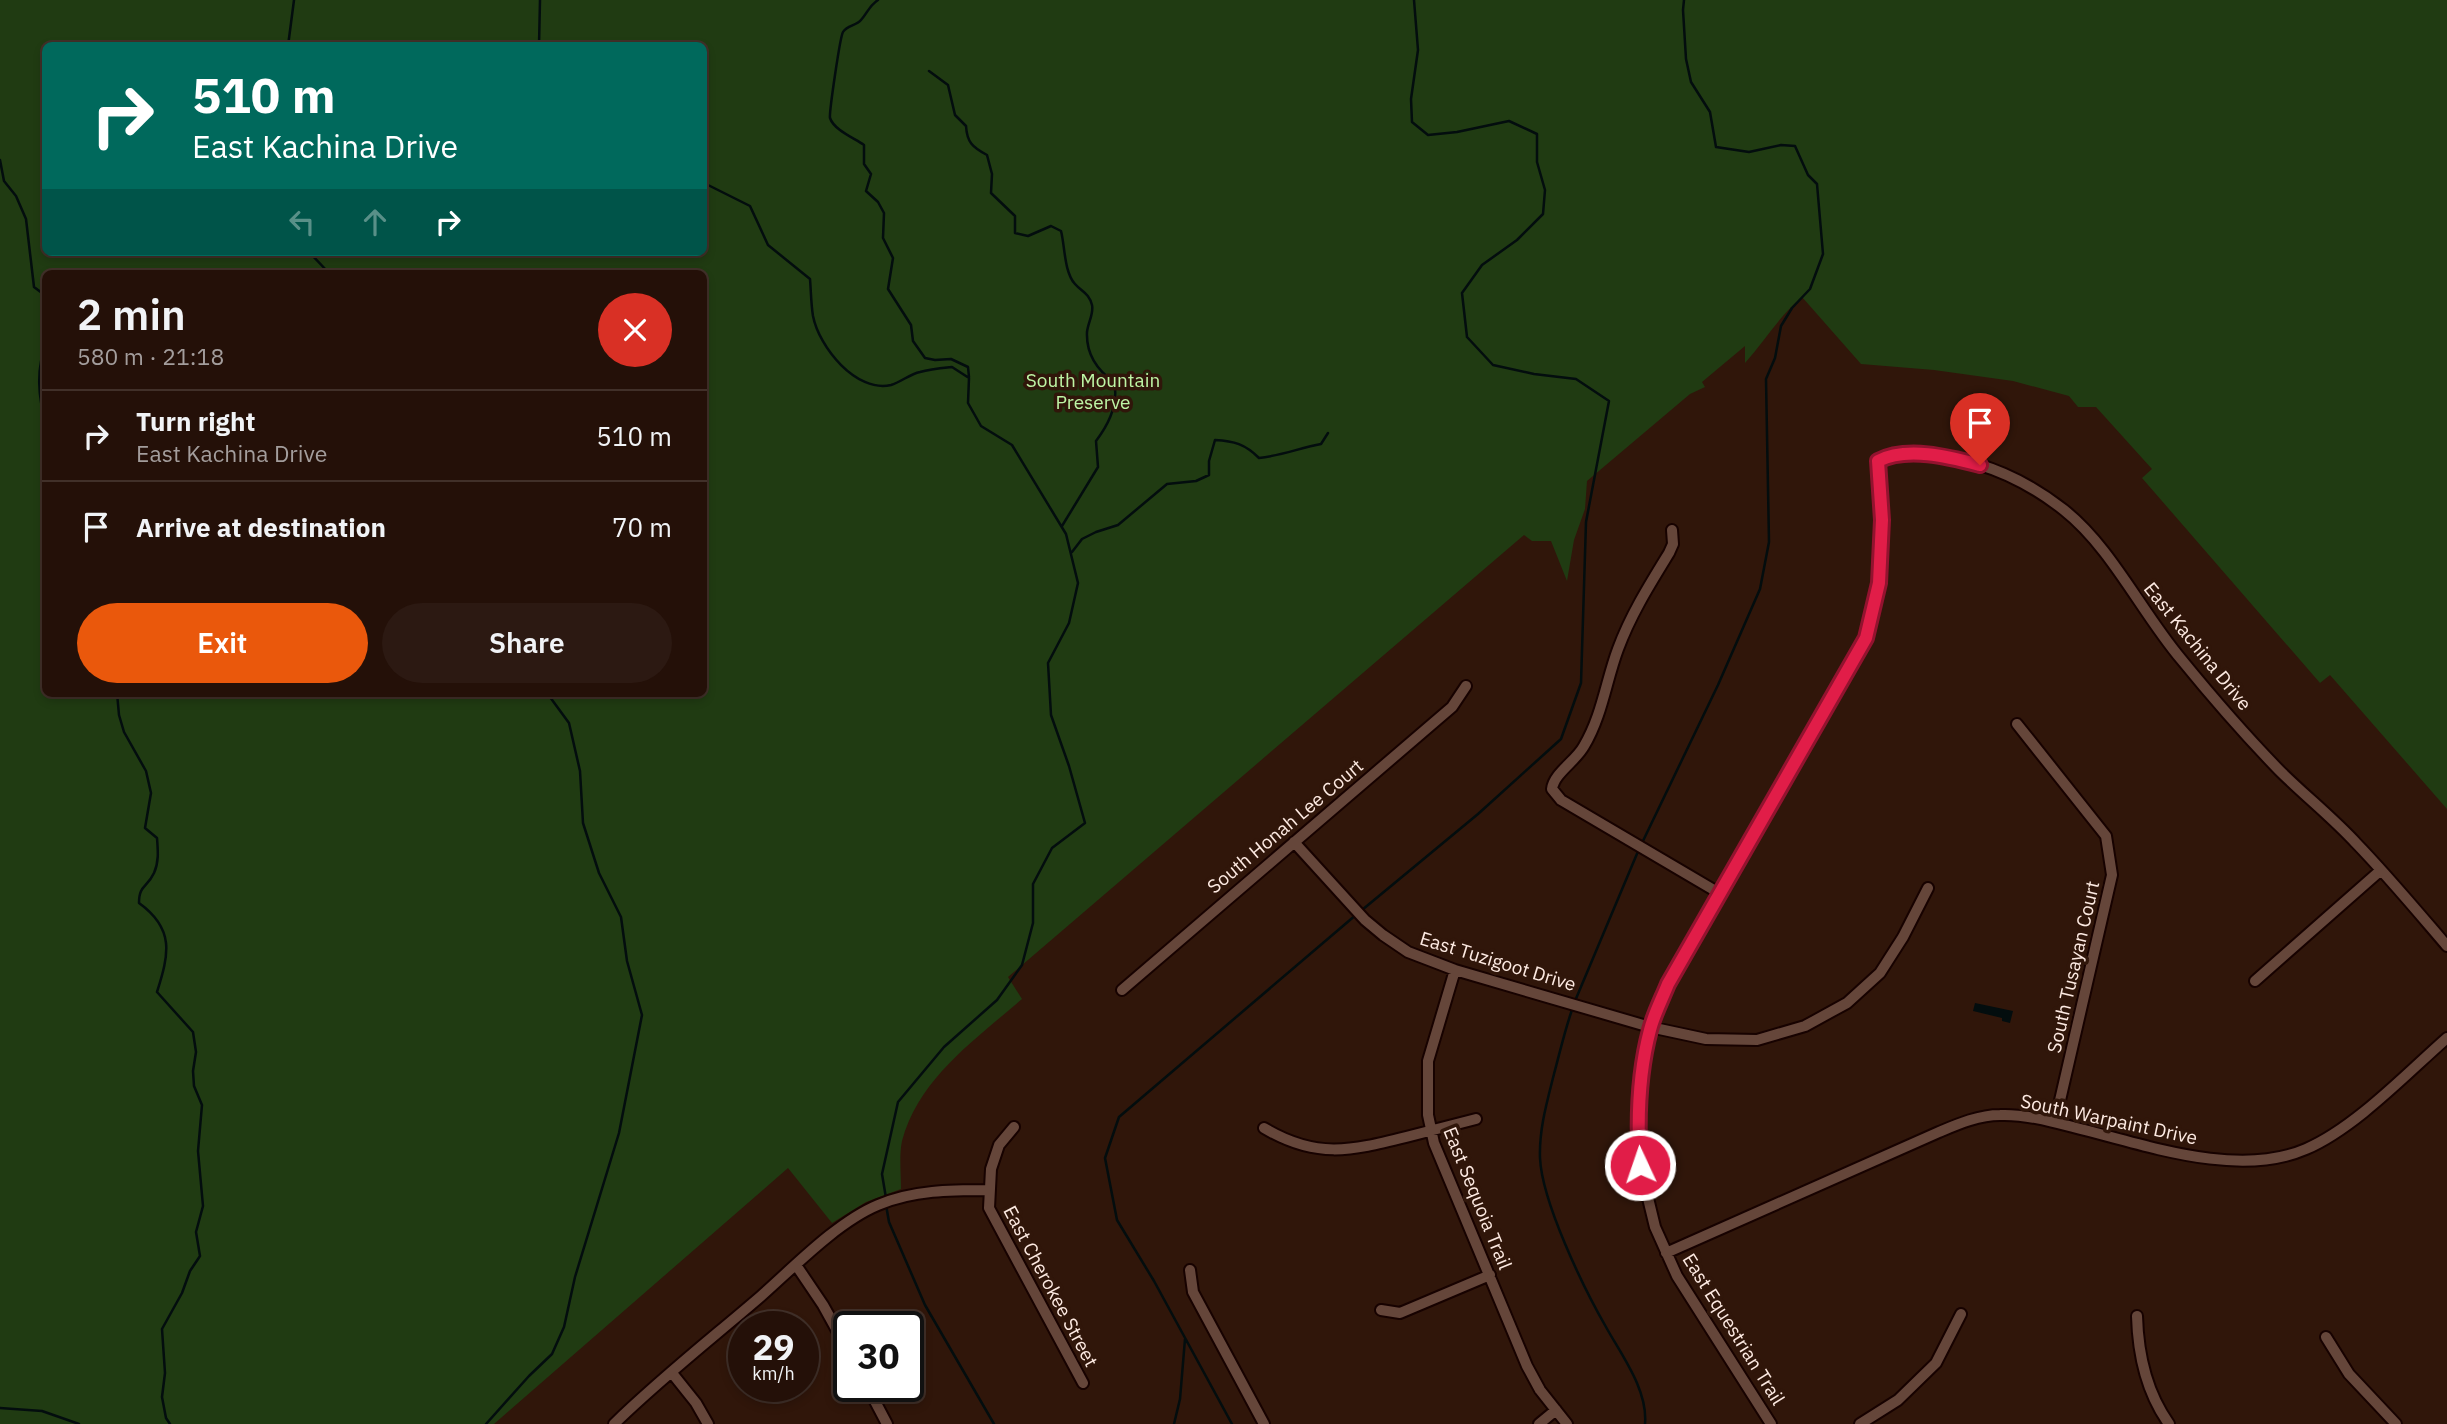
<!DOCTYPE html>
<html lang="en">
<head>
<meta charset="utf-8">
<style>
	:root { --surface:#241008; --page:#2c1912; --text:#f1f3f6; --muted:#a39d9c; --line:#413029; --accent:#ea580c }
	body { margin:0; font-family:"IBM Plex Sans",sans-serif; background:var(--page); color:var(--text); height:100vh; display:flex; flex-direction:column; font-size:26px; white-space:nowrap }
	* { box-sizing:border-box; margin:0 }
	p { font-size:23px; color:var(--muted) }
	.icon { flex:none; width:38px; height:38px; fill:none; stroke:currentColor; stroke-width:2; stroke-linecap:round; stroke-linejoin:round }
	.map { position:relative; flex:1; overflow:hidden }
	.panel { position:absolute; left:42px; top:270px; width:665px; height:427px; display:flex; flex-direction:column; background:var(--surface); border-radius:10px; box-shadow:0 4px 10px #0003,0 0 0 2px var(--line) }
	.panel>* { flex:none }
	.guide { position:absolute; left:42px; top:42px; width:665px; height:214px; border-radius:10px; box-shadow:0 4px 10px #0003,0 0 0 2px var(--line); background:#00695c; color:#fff; overflow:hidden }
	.speed { position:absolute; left:728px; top:1311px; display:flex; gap:14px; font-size:35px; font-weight:700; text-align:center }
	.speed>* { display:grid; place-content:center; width:91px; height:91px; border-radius:50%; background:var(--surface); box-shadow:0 4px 10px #0003,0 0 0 2px var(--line); line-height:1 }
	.speed small { font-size:18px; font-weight:400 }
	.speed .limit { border:4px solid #111; border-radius:10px; background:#fff; color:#111 }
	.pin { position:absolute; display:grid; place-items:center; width:60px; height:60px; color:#fff; margin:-72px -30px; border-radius:50% 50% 50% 0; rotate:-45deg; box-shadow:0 0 7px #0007 }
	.pin .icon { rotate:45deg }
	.me { position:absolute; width:77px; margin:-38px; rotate:357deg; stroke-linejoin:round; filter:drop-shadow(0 0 5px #0008) }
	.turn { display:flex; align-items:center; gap:24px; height:147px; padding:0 35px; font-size:32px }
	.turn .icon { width:91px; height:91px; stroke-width:2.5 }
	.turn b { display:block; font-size:49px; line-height:60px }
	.lanes { display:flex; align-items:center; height:66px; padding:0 35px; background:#0003; justify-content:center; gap:35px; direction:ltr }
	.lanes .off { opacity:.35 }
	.round { display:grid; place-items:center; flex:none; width:74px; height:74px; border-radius:37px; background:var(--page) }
	.summary { display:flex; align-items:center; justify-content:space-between; height:119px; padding:0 35px }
	h1 { font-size:42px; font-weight:600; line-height:52px }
	.primary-button { display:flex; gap:14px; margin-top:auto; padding:14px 35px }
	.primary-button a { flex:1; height:80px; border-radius:42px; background:var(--accent); color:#fff; font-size:28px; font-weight:600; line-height:80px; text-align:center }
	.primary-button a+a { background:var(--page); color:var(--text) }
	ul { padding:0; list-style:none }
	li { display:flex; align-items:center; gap:21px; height:91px; padding:0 35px; border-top:2px solid var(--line) }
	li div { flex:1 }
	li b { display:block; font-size:26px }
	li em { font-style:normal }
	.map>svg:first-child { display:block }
	.green { fill:#203b12; fill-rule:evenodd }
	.water { fill:#030d0e }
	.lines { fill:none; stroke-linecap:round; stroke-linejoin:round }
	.stream { stroke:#030d0e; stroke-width:2.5 }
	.street-casing { stroke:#170200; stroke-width:14 }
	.street { stroke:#65463a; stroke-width:10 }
	.route-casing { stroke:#92132f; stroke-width:18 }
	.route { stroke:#e11d48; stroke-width:12 }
	.labels { text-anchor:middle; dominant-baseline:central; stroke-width:7; stroke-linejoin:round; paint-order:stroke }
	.park-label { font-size:19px; fill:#bef5a5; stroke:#30160a }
	.street-label { font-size:19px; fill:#fdeae2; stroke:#30160a }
</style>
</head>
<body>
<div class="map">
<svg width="2447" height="1424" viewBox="0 0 2447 1424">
	<rect width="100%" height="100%" fill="#30160a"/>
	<path class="green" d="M0 0H2447V809L2330 675 2320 683 2142 478 2152 469 2096 407H2078L2069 396 2013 381 1934 370 1861 364 1802 297C1779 316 1765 341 1745 363V346L1702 382 1705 387 1690 394 1587 481 1585 509 1574 540 1567 581 1551 541H1532L1524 535 1008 977 1022 999C975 1040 919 1078 902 1141 899 1155 901 1174 901 1189L866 1202 832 1223 788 1168 494 1424H0ZM46 46H704V252H46ZM46 273H704V693H46Z"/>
	<path class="water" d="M1975 1003 2013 1011 2010 1023 2002 1021V1018L1973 1011Z"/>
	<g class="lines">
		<path class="stream" d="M878 0C869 6 868 12 861 20 856 26 847 25 843 32 840 37 829 113 830 118 834 130 854 138 864 145V164L871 174 866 191 878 202 884 213 883 238 893 258 888 289 911 325 913 341 925 358 935 360 951 359 968 367 969 377
			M288 46 294 0
			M539 46 540 0
			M929 71 948 85 955 115 966 126C967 142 972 147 987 155L992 174 991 193 1015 216V233L1028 236 1051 226 1061 231C1065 246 1064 272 1075 284 1082 292 1089 293 1092 305 1094 313 1088 323 1087 332 1086 354 1097 370 1114 382 1119 404 1109 424 1096 441L1098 467 1062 526
			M0 160 4 181 16 196 26 219 34 287 46 296
			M704 183 750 206 768 245 810 279C811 291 811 304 813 316 819 347 856 393 891 385 901 382 910 374 920 372 930 369 942 368 952 367L969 378 968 403 981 426 1012 445 1066 534 1078 583 1069 623 1048 663 1051 715 1069 766 1085 823 1052 848 1033 884V923L1022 965 997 1000 944 1047 898 1102 882 1174 886 1198
			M309 252 329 273
			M46 345C36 368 38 398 46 422
			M1072 552 1082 539 1096 532 1118 525 1167 484 1196 481 1209 475V461L1215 440C1234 441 1245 444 1259 458 1280 456 1300 448 1321 444L1328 433
			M117 693 119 715 124 732 146 771 151 793 145 828 157 838C158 851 159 862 154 873 147 888 139 885 139 903 175 929 169 954 157 992L193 1032 196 1052 193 1071 194 1086 202 1105 198 1151 203 1206 196 1232 200 1256 190 1271 182 1293 162 1329 165 1373 162 1397 166 1418 170 1424
			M1642 843 1718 685 1760 589 1769 542 1766 379 1775 358 1781 326 1792 308 1810 289 1823 254 1817 184 1808 175 1795 146 1781 145 1749 152 1716 147 1710 112 1691 82 1686 59 1683 10 1684 0
			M1362 910 1478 814 1561 739 1581 683 1586 522 1609 401 1576 379 1534 374 1493 365 1467 337 1462 293 1482 265 1517 240 1543 214 1545 190 1537 162V134L1509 121 1457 132 1428 135 1412 122 1411 99 1418 50 1414 0
			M1575 1001 1639 849
			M1573 1007C1565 1029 1560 1052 1554 1074 1547 1102 1539 1129 1540 1158 1542 1202 1583 1287 1606 1327 1622 1356 1648 1390 1645 1424
			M886 1205 889 1222 925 1305 994 1424
			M0 1408 42 1411 79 1424
			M486 1424 529 1376 552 1354 564 1327 575 1277 619 1133 642 1015 627 961 621 917 599 873 583 823 580 771 569 723 547 693
			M1174 1424 1180 1399 1185 1339
			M1232 1424 1154 1281 1117 1220 1105 1158 1119 1117 1357 914"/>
		<g class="street-casing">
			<path id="street" d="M1672 530 1673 544 1669 553C1650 584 1631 614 1618 649 1606 681 1602 716 1584 746 1576 761 1554 773 1552 789L1561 800 1719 893
				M2017 724 2106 836 2112 875 2055 1122
				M1294 842 1365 920 1383 935 1408 952 1455 970 1650 1027 1706 1039 1757 1040 1805 1026 1847 1003 1880 973 1903 937 1928 888
				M1455 970 1428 1061V1115L1434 1143 1527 1366 1540 1390 1567 1424
				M2255 981 2381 870
				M1122 990 1452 707 1466 686
				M1014 1127 999 1145 991 1169 989 1208 1083 1383
				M1264 1128C1316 1159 1350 1151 1406 1137 1429 1131 1453 1125 1476 1119
				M1666 1253 1939 1132C1958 1124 1979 1115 2000 1115 2024 1114 2050 1121 2073 1127 2143 1144 2237 1179 2306 1149 2355 1128 2407 1073 2447 1038
				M796 1265 823 1305 849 1352
				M1190 1270 1193 1292 1264 1424
				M1381 1310 1400 1313 1490 1275
				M2137 1316C2138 1354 2147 1393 2169 1424
				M2326 1337 2349 1374 2396 1424
				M672 1373 696 1403 708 1424
				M867 1386 887 1424
				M614 1424C660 1379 711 1339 760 1297 793 1268 837 1222 878 1205 913 1190 951 1190 989 1190
				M1539 1424 1556 1410
				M1771 1424 1677 1276 1655 1227 1640 1165 1637 1127 1640 1079 1650 1027 1668 984 1866 638 1879 583 1882 520 1878 461C1893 453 1901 455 1918 455 1972 456 2022 477 2064 510 2111 547 2142 613 2181 659 2212 697 2245 735 2279 770 2304 795 2332 817 2356 843 2388 876 2417 911 2447 946
				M1860 1424 1898 1400 1936 1363 1961 1314"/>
		</g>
		<use href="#street" class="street"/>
	</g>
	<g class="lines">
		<g class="route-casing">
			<path id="route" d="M1640 1165C1637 1119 1638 1075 1650 1030 1654 1014 1662 999 1668 984L1866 638 1879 583 1882 520 1878 461C1907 446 1949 457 1980 465"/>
		</g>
		<use href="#route" class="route"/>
	</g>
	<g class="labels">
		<g class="park-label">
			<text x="1093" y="380">South Mountain<tspan x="1093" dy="22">Preserve</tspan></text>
		</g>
		<g class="street-label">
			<text transform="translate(2198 646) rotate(51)">East Kachina Drive</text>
			<text transform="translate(1285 826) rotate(-40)">South Honah Lee Court</text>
			<text transform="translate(1498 961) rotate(17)">East Tuzigoot Drive</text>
			<text transform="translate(2073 967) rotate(-77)">South Tusayan Court</text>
			<text transform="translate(2109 1119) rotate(12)">South Warpaint Drive</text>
			<text transform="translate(1478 1198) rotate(68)">East Sequoia Trail</text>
			<text transform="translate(1051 1286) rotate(62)">East Cherokee Street</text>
			<text transform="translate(1734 1329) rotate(58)">East Equestrian Trail</text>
		</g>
	</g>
</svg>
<div class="speed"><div>29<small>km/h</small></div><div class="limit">30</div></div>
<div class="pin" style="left:1980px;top:465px;background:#d93025"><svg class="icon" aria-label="arrive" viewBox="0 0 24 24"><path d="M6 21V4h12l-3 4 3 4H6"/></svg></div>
<svg class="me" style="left:1640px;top:1165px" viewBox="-20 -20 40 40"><circle r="17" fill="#e11d48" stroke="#fff" stroke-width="3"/><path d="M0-11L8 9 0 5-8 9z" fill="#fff"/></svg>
<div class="guide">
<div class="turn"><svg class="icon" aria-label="right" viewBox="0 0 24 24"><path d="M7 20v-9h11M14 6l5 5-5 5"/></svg><div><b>510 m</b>East Kachina Drive</div></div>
<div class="lanes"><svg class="icon off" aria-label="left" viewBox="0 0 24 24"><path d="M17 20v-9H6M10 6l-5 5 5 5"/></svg><svg class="icon off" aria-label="ahead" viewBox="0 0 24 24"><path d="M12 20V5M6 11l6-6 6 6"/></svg><svg class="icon" aria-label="right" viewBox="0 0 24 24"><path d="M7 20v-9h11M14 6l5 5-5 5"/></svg></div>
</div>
<section class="panel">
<div class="summary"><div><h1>2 min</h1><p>580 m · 21:18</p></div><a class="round" style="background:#d93025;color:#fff"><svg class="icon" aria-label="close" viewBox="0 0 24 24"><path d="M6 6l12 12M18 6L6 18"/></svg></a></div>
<ul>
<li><svg class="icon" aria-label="right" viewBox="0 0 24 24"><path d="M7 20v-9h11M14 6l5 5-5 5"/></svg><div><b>Turn right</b><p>East Kachina Drive</p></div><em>510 m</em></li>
<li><svg class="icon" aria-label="arrive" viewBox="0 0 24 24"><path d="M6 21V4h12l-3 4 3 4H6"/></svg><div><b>Arrive at destination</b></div><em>70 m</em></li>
</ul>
<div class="primary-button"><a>Exit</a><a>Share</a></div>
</section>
</div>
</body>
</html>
